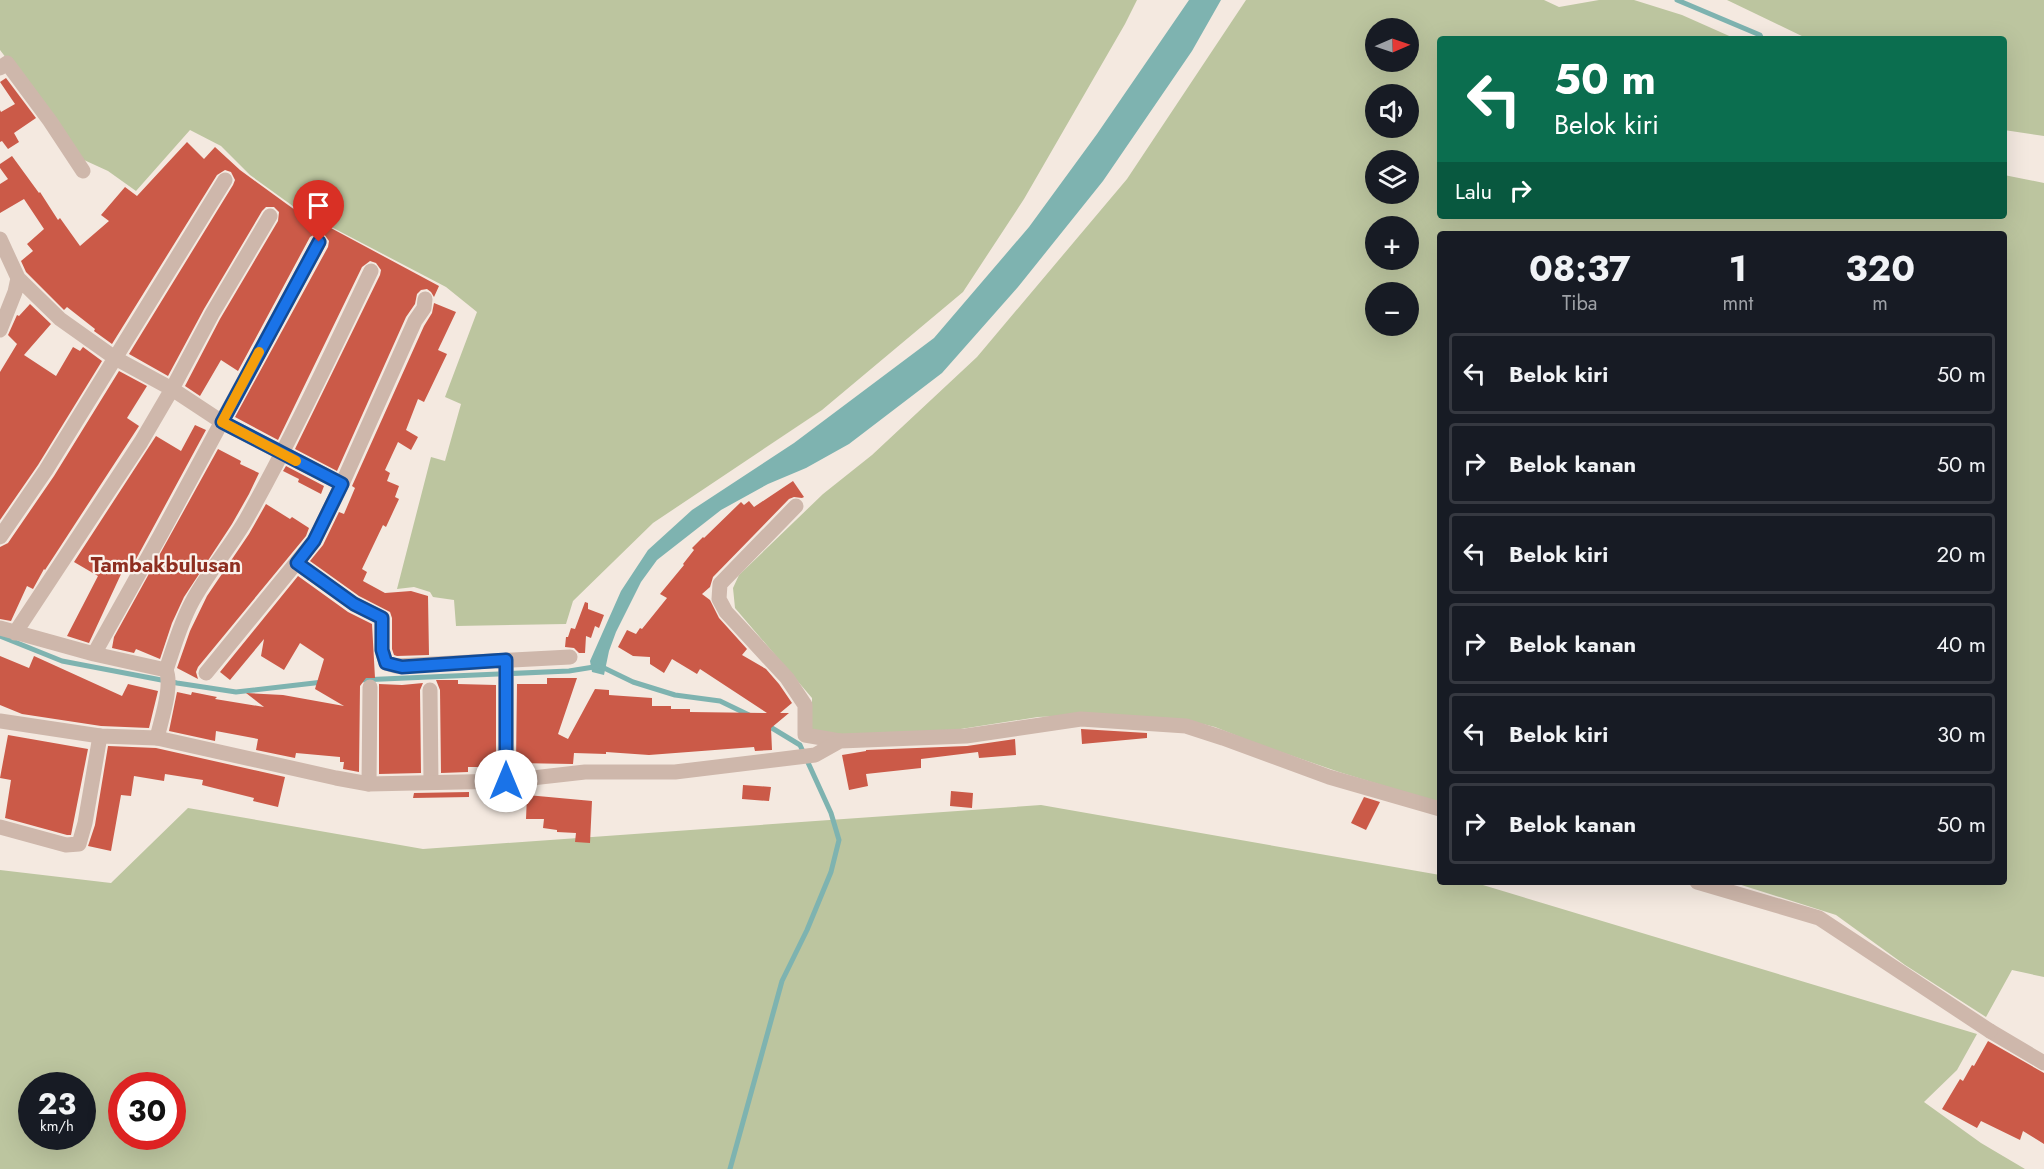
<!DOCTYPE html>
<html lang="id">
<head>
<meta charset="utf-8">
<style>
	:root { --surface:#171b24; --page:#242831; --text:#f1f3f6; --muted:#9ea1a6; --line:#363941 }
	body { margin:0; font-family:Jost,sans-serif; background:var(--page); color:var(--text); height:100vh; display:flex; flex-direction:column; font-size:22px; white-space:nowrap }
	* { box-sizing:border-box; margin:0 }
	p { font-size:20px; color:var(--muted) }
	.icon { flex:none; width:33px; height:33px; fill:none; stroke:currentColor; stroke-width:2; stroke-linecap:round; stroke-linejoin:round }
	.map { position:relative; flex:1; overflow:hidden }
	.panel { position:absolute; left:1437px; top:231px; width:570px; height:654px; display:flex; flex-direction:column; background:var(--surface); border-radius:6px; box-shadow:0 6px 24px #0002 }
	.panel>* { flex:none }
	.guide { position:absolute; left:1437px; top:36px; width:570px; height:183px; border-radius:6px; box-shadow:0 6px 24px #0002; background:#0b6e4f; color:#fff; overflow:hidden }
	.needle { width:39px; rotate:88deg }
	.controls { position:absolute; left:1365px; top:18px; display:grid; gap:12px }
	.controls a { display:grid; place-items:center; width:54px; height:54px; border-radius:50%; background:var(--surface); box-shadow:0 6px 24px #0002; font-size:30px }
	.speed { position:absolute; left:18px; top:1072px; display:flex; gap:12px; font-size:30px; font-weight:700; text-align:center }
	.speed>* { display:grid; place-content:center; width:78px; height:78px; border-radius:50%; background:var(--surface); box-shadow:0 6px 24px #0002; line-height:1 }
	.speed small { font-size:15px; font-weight:400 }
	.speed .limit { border:9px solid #d22; background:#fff; color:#111 }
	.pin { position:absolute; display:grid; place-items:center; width:51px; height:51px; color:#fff; margin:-62px -26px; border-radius:50% 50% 50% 0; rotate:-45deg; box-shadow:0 0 6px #0007 }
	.pin .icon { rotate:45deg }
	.me { position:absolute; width:66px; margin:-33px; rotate:0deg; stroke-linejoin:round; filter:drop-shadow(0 0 4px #0008) }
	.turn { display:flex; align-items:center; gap:21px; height:126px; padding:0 18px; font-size:27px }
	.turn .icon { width:78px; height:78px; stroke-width:2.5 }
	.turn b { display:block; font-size:42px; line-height:51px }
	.then { display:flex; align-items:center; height:57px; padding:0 18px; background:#0003; gap:12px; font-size:22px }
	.eta { display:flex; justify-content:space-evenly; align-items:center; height:102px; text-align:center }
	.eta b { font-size:36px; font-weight:700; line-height:42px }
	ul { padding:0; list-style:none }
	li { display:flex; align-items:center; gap:18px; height:81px; margin:0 12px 9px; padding:0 6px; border:3px solid var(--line); border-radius:6px }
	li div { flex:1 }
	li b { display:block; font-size:22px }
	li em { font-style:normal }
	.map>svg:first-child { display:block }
	.green { fill:#bcc59f; fill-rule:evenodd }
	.water { fill:#7eb3b0 }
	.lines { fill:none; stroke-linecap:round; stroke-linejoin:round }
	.stream { stroke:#7eb3b0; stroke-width:5 }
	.building { fill:#cb5a48 }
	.minor { stroke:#ceb7ab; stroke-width:15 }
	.tertiary { stroke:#ceb7ab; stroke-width:15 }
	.route-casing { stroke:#114b97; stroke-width:15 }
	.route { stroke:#1a73e8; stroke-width:10 }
	.slow { stroke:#f59e0b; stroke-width:10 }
	.labels { text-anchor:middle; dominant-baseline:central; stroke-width:4.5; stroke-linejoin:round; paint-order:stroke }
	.quarter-label { font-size:21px; font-weight:bold; fill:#8e2e20; stroke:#fbf3ed }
</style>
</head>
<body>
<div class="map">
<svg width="2044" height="1169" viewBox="0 0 2044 1169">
	<rect width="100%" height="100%" fill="#f4e9e0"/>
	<path class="green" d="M0 0H1137L1125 24 1024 199 963 292 822 410 653 523 573 601 566 624 456 626 454 600 433 597 430 592 414 587 397 589 431 457 445 461 461 404 445 397 477 312 446 287 297 209 250 175 221 146 190 130 136 191 108 171 84 160 0 50Z
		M1246 0H1544L1559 7 1599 0H1634L1682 15 1736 39H1440V216H2004V175L2044 183V977L2012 970 1986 1017 1905 965 1836 915 1732 882H2004V234H1440V803L1339 772 1255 743 1215 727 1186 720 1082 715 1038 717 948 731 833 738 812 730V698L735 608 733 588 739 575 823 494 872 455 977 357 1127 179ZM1376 28H1408V62H1376ZM1376 94H1408V128H1376ZM1376 160H1408V194H1376ZM1376 226H1408V260H1376ZM1376 292H1408V326H1376Z
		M1727 0H2044V136L2004 130V39H1808Z
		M1041 805 1440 875V882H1473L1977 1034 1957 1070 1924 1102 1981 1143 2025 1169H0V870L111 883 188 808 423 849ZM32 1086H82V1137H32ZM122 1086H172V1137H122Z"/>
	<path class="water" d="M1189 0H1221L1192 51 1103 181 1018 287 942 373 849 444 806 468 768 484 721 510 657 560 641 582 616 632 609 651 604 675 592 672 590 661 621 591 648 550 692 510 794 443 934 338 1029 227 1097 134Z"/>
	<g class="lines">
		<path class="stream" d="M1677 0 1760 35 1762 39
			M0 636 62 661 177 683 236 692 323 682
			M360 680 569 671 600 666 633 682 675 695 720 701 749 715
			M730 1169 782 981 807 930 831 872 839 840 831 813 800 745 767 725"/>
	</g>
	<path class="building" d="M6 78 36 118 14 133 19 142 8 149 2 141 0 142V110L1 112 15 104 0 82Z
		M187 142 204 159 215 147 240 170 306 218 327 231 329 227 439 286 434 297 431 292 427 289 421 290 417 294 415 304 406 317 337 471 295 449 380 275 381 270 376 263 370 261 362 267 278 440 235 417 328 247 329 241 324 234 318 232 310 237 238 371 221 360 200 396 185 386 220 319 278 221 279 212 274 207H266L262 211 204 309 168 376 129 354 233 185 235 180 231 172 225 170 217 175 112 344 94 331 95 329 67 307 64 310 26 272 21 261 33 251 27 244 44 229 24 199 0 213V184L8 179 0 168V164L12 156 39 193 40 192 58 220 60 218 80 246 109 221 101 215 125 187 137 196Z
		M434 303 456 312 438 350 447 354 424 402 418 399 406 430 418 437 411 450 398 442 385 470 390 473 387 481 399 486 395 497 399 499 386 527 383 525 362 569 367 572 363 581 385 593 411 591 428 596 429 655 397 656 394 655 392 649V618L390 612 359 596 310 561 323 545 339 512 344 514 355 488 352 486 424 326 432 313Z
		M30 304 51 324 24 355 56 376 73 347 80 351 83 347 102 361 38 465 0 520V372L17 344 8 335 17 315 19 316Z
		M119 371 147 386 127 418 139 426 45 570 44 569 33 589 27 586 11 621 0 619V547L8 543 54 476Z
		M195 425 206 430 128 574 122 572 89 643 67 636 98 576 74 562 156 436 181 451Z
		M218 449 241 461 240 464 259 473 249 494 232 524 184 597 172 623 160 659 136 649 134 653 112 648 114 637Z
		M286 466 324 486 321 494 298 482 299 479 283 471Z
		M793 481 804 497 802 498 794 497 789 499 713 577 710 587 702 594 710 600 719 618 747 649 742 655 766 669 779 684 792 703 780 713H789L771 728 772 750 755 751 754 747 649 755 606 752V754L574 753 573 764 516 763 517 684H547V678H577L558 734 568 739 595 689 609 690V695L652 698V706H671V709H690V712L767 713 700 669 697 674 672 659 664 673 650 664V657L633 656 618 647 627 630 636 634 640 628 642 629 667 598 660 594 684 565 683 564 694 550 692 548 703 537 704 538 741 502 744 505 749 501 754 507Z
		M266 504 290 519 292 517 309 528 306 536 198 667 196 672 198 679 177 668 190 631 207 596 249 534Z
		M298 576 348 612 372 624 375 678H366L360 686 359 772 343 769 344 762H340V757L296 753 295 758 256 750 258 739 216 731 215 741 169 731 177 692 191 695 192 692 217 697 215 699 264 707 246 693 283 695 344 706 315 689 324 659 300 643 284 670 261 656 264 639 230 680 220 672Z
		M585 602 588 603V609L604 615 599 628 595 626 591 638 586 636 585 653H579L574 648 565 647 566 637H568L571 628 575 629Z
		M0 656 29 668 34 656 122 696 128 684 158 691 149 728 101 726 22 714 0 705Z
		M436 680H458V684L496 685V767H468V772L441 773 440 690Z
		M423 683 420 690 421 773 379 774V684L402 685Z
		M1081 729 1147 733V738L1082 744Z
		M8 735 88 749 71 835H67L5 818 11 780 0 778Z
		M1015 739 1016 755 979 758 978 752 921 759V768L866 774 868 786 849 790 842 755 866 751V750L967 746Z
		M108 746 156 748 285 777 278 807 253 801 254 798 202 785 203 780 165 774 164 781 134 776 131 796 121 795 111 851 88 846 95 825Z
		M743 785 771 787 769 801 742 799Z
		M951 791 973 793 972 808 950 806Z
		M469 792V797L413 798 414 793Z
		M527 795 592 801 590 843 575 842 576 833 557 832V830L543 828 544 819H526Z
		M1364 797 1380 802 1366 830 1351 823Z
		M1988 1041 2044 1073V1144L2023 1131 2020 1140 1981 1121 1977 1128 1942 1109 1960 1079 1963 1081 1972 1065 1974 1066Z"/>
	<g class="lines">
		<path class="minor" d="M0 68 7 63 50 121 83 171
			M0 239 18 278 15 292 0 330
			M18 278 60 319 115 358 172 389 222 422 342 484
			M796 506 720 584 719 599 726 612 787 678 805 705V735L840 741
			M0 537 46 470 225 180
			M297 563 354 604 382 618V650L386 663 396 666 570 657
			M0 628 94 654 166 670
			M15 633 141 442 172 389 212 314 270 216
			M94 654 160 536 319 242
			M206 673 314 541 342 484 415 321 424 308 425 299
			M430 690 431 782
			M157 738C161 720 173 686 166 670 174 647 180 624 192 602 208 572 230 548 247 518 292 438 331 354 371 271
			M506 781V660
			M369 784 370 687
			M0 827 66 845 79 844 85 823 100 736
			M1990 1031 2044 1063"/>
		<path class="tertiary" d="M0 721 100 736 157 738 336 778 369 784 506 781 585 772H675L815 755 840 741 966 736 1081 719 1186 726 1223 738 1329 777 1440 809
			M1697 882 1819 918 1990 1031"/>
	</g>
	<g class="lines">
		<g class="route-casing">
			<path id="route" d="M319 242 222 422 342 484 314 541 297 563 354 604 382 618V650L386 663 402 667 506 660V781"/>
		</g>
		<use href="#route" class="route"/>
		<path class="slow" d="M259 352 222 422 296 461"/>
	</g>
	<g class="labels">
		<g class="quarter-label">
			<text x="166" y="565">Tambakbulusan</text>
		</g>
	</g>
</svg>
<div class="controls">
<a><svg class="needle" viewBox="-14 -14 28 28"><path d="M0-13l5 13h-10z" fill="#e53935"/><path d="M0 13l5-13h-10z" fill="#9ea1a6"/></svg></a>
<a><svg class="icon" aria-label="sound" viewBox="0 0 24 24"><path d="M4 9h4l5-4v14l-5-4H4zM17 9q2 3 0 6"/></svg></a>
<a><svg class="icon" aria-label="layers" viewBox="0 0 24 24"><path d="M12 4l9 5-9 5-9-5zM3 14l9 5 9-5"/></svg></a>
<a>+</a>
<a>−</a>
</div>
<div class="speed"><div>23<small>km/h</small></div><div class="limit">30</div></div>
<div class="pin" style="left:319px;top:242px;background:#d93025"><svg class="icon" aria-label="arrive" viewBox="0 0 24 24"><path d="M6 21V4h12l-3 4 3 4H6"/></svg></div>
<svg class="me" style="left:506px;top:781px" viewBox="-20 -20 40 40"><circle r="19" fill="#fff"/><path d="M0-13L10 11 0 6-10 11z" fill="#1a73e8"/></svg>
<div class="guide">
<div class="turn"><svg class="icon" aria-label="left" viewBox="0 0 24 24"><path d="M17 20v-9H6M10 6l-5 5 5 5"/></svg><div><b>50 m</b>Belok kiri</div></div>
<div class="then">Lalu<svg class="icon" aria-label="right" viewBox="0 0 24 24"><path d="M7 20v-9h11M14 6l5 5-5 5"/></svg></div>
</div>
<section class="panel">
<div class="eta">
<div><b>08:37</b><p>Tiba</p></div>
<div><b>1</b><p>mnt</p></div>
<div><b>320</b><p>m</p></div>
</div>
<ul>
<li><svg class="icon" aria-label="left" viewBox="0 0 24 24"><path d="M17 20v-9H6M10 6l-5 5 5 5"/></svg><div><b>Belok kiri</b></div><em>50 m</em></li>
<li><svg class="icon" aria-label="right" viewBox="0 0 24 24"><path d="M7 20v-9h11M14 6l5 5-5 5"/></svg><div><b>Belok kanan</b></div><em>50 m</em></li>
<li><svg class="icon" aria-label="left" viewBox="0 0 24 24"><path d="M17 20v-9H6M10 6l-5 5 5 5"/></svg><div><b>Belok kiri</b></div><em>20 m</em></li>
<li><svg class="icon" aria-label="right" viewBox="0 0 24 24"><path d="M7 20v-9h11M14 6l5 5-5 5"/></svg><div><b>Belok kanan</b></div><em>40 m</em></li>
<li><svg class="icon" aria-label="left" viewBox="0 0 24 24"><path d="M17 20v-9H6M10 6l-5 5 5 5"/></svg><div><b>Belok kiri</b></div><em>30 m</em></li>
<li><svg class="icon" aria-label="right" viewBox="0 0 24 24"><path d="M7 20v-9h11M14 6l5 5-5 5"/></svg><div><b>Belok kanan</b></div><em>50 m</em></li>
</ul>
</section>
</div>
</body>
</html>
